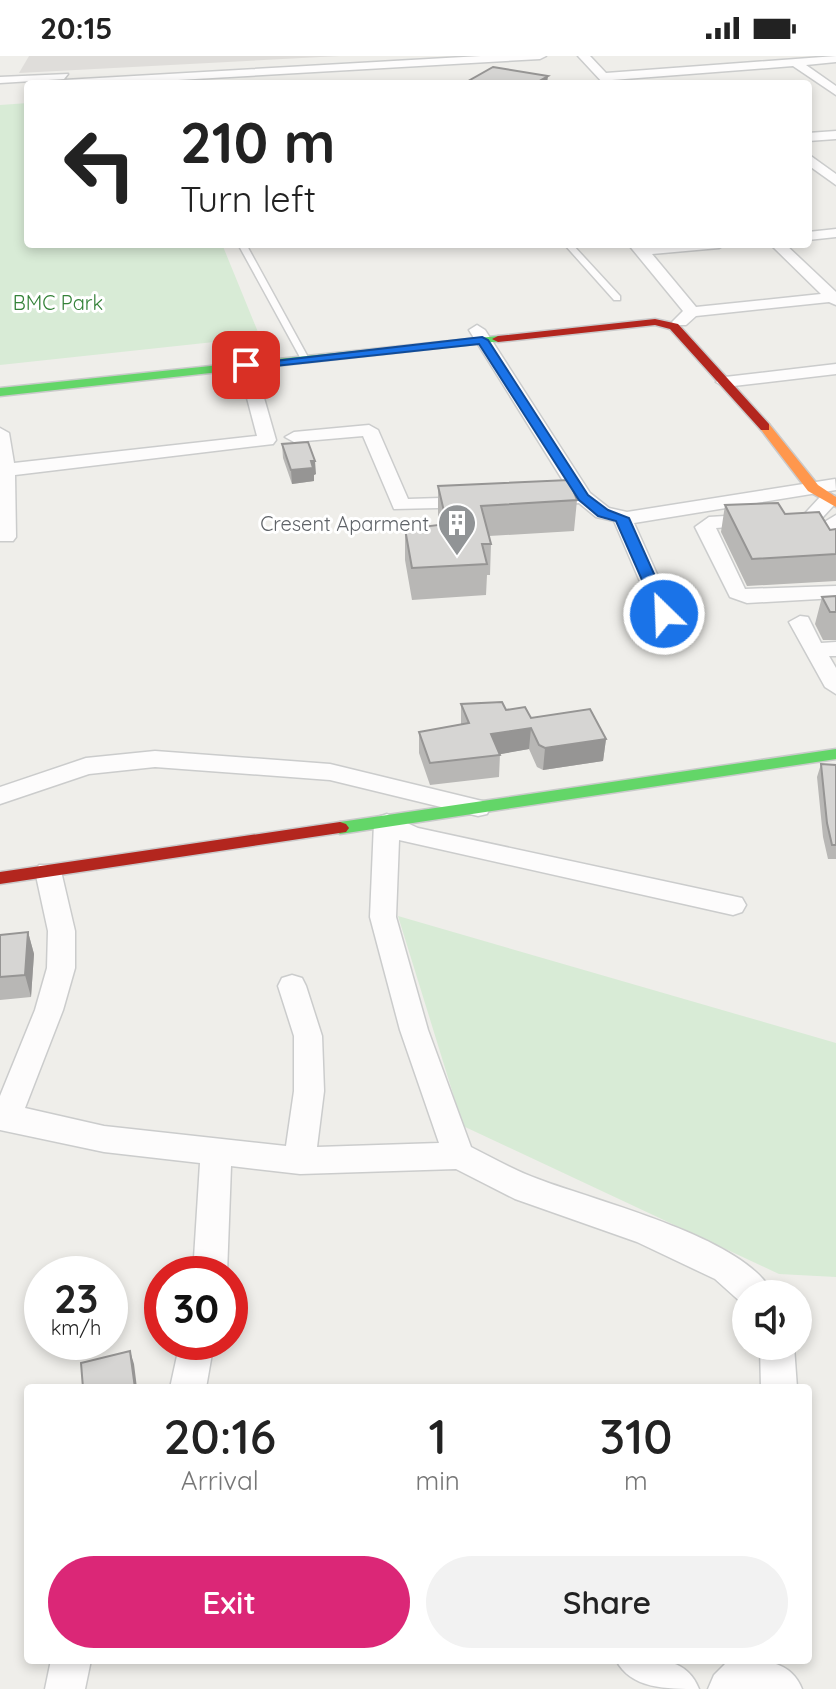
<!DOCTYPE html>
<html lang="en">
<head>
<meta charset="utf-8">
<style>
	:root { --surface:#fff; --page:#f2f2f2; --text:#222; --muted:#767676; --accent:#db2777 }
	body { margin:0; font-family:Quicksand,sans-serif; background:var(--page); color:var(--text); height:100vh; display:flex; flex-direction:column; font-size:30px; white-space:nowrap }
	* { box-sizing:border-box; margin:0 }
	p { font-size:26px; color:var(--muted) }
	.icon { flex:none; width:44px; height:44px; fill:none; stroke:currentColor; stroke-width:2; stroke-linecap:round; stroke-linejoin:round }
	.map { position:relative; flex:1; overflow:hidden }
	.sheet { position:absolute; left:24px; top:1328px; width:788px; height:280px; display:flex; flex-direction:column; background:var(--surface); border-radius:8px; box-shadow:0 4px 12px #0003 }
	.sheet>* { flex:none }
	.guide { position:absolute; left:24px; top:24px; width:788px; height:168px; border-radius:8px; box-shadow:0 4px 12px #0003; background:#fff; color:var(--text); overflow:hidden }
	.buttons { position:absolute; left:732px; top:1224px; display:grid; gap:16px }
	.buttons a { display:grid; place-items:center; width:80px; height:80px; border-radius:50%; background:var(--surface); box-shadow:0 4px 12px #0003; font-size:40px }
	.speed { position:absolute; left:24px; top:1200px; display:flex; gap:16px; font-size:40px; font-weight:700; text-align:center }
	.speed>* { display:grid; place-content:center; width:104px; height:104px; border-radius:50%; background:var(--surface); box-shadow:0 4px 12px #0003; line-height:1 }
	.speed small { font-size:20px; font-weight:400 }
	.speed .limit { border:12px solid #d22; background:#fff; color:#111 }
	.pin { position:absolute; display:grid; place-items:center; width:68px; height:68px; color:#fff; margin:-34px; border-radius:16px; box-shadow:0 4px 12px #0006 }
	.me { position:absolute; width:88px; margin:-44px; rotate:336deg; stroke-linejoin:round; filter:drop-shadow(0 0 6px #0008) }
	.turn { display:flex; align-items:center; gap:28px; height:168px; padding:0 24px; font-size:36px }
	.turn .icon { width:104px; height:104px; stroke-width:2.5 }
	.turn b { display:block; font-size:56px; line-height:68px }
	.eta { display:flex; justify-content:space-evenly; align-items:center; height:136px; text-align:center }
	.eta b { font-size:48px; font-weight:600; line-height:56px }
	.action { display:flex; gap:16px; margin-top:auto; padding:16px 24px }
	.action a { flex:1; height:92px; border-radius:48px; background:var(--accent); color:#fff; font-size:32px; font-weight:600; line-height:92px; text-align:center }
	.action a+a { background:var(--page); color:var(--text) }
	.status { display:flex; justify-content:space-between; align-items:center; height:56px; padding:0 40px; background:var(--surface); direction:ltr }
	.status svg { height:22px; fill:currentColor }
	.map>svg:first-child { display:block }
	.industrial { fill:#dfddda }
	.green { fill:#d8ebd6 }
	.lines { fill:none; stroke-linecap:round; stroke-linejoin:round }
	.lane-casing { stroke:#cbcccc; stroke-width:3 }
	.street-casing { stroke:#cbcccc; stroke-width:3 }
	.fast-casing { stroke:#cacacb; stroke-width:3 }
	.slow-casing { stroke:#cacacb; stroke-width:3 }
	.jam-casing { stroke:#cacacb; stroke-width:3 }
	.lane { fill:#fdfcfc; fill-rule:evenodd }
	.street { fill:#fdfcfc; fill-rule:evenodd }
	.fast { fill:#63d668; fill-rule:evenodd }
	.slow { fill:#ff974d; fill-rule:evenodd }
	.jam { fill:#b3261e; fill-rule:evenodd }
	.wall { fill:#b8b7b5 }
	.shaded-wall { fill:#969594 }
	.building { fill:#d6d5d3; stroke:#969594; stroke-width:2 }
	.route { fill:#1a73e8; stroke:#114b97; stroke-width:2 }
	.labels { text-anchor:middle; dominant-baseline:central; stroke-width:6; stroke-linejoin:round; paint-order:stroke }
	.far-park-label { font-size:20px; fill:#348238; stroke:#fff }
	.far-poi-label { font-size:20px; fill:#5f6368; stroke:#fff; text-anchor:end }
</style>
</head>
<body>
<div class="status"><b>20:15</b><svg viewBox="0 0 49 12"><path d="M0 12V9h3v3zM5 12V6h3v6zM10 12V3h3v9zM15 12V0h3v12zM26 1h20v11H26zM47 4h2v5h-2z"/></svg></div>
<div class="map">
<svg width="836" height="1633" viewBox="0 0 836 1633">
	<rect width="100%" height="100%" fill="#efeeea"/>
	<path class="industrial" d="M29 0H340L19 17Z"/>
	<path class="green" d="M28 47V188H222L260 281 0 309V49Z
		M398 860 836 987V1221L779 1218 463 1070Z"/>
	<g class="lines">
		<g class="lane-casing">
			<path id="lane" d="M238 188H246L309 303 308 305 301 303Z
				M564 188H572L620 240V244H614Z"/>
		</g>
		<g class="street-casing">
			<path id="street" d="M481 0H546L540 3 108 28H41L47 25Z
				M578 0H590L606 17 836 0V6L806 9 836 30V39L793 10 612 24 616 28H604Z
				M68 18 64 23 0 27V21Z
				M836 75V83L808 85V77Z
				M808 98 836 118V129L808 109Z
				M836 173V181L808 184V176Z
				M628 188H726L719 192 652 198 696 251 821 238 770 188H785L836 236V249L829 246 696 260 686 269H674L672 266 683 255Z
				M477 269 485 274 590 437 609 452 627 456 835 423 836 434 634 467 675 558 664 564 656 563 614 465 596 461 579 447 541 449 531 443 541 437 570 436 469 274Z
				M244 295 252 300 276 384 273 388 15 419 16 481 13 485H0V372L9 377 14 407 257 380 236 300Z
				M836 308V318L725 331 716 326 725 321Z
				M369 369 378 374 408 443 474 441 484 447 481 451 394 453 363 380 294 386 285 381 294 376Z
				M828 438 835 440V448L811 474H797L794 470 797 466 821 440Z
				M758 458 768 464 765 468 716 472 745 533 836 530V542L747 547 730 541 695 471 709 461Z
				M836 459V482L826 481 823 477 826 465Z
				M800 560 808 561 821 587 836 586V600H829L836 612V638L825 631 789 566Z
				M155 695 330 708 478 744 487 746 490 752 487 758 478 760 330 724 155 711 89 718 0 748V731L86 702Z
				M387 758 418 772 742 842 746 849 742 856 733 859 399 784 396 861 428 974 471 1091C493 1102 515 1115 538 1123 595 1145 748 1182 773 1238H746L744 1249 715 1223 637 1186 515 1143 456 1113 300 1118 231 1110 227 1218H193L200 1107 104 1096 0 1074V1040L35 954 47 912 48 875 35 815 39 809H57L61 815 75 875V912L63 954 25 1052 104 1070 286 1090 294 1035V980L278 930 282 922 292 919 302 922 306 930 322 980 324 1035 317 1091 439 1087 400 974 370 861 374 767 378 761Z
				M180 1286H214L206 1332H170Z
				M760 1290H794L797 1332H761Z
				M51 1604H91L85 1633H45Z
				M616 1604C649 1604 685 1597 699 1633 666 1633 631 1633 616 1604Z
				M729 1604C758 1604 790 1602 802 1633H708L714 1619Z"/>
		</g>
		<g class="fast-casing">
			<path id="fast" d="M498 280 502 281V285L0 340V332Z
				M836 693V703L340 778 331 772 340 766Z"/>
		</g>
		<g class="slow-casing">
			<path id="slow" d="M765 367 769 368 818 429 836 441V451L808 435 759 371Z"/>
		</g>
		<g class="jam-casing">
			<path id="jam" d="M655 263 678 268 769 368V374H761L670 273 655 269 498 286 492 283 498 280Z
				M340 766 346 768 349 772 346 776 0 828V816Z"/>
		</g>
		<use href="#lane" class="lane"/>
		<use href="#street" class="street"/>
		<use href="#fast" class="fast"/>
		<use href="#slow" class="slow"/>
		<use href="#jam" class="jam"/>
	</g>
	<path class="wall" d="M282 388 316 418 314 419V425L292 428 283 402Z
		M438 430 577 444 574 475 489 480 491 488 490 519H487L486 539 412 544 405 504V473L440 469 438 461Z
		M725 449 785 458 830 474 836 473V525L747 530 721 476Z
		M836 540V584H823L815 568 822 541Z
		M461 648 506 654 606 683 603 705 543 714 537 711 529 693 500 698 499 721 430 729 419 697V676L461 668Z
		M821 708 836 709V803H828L823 781 817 721Z
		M28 876 34 898 31 941 0 944V879Z"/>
	<path class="shaded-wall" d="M548 20 547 28H534Z
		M311 405H315L316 418 314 419V425L292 428 291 414Z
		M531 672 529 693 490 700 491 678Z
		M606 683 603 705 543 714 545 692Z
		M28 876 34 898 31 941 25 919Z
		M130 1295 134 1308 137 1332H135Z"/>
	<path class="building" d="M493 11 548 20 534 28H463Z
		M308 386 315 405H311L313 412 291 414 282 388Z
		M569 424 577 444 481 450 491 488H482L487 508 412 512 405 473 447 468 438 430Z
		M778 447 785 458 819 456 830 474 836 473V498L752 503 725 449Z
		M836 540V556H830L822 541Z
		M502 646 506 654 525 651 531 662 590 653 606 683 545 692 539 689 531 672 491 678 500 699 430 707 419 676 469 667 461 648Z
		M821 708 836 709V789H832L827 767Z
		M28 876 25 919 0 921V879Z
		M130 1295 135 1332H83L81 1307Z"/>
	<path class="route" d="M482 281 488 284 588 439 608 454 629 462 672 558 670 562 657 558 616 465 598 460 579 444 479 288 246 313 240 309Z"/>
	<defs>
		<g id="building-pin" transform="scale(2)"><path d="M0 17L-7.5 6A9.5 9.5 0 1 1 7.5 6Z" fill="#919496" stroke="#fff"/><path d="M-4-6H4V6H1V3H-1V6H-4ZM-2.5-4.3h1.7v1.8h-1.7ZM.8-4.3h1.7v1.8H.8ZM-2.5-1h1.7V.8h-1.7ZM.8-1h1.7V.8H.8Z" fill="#fff"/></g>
	</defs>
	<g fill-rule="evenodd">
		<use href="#building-pin" x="457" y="467"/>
	</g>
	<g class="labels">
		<g class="far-park-label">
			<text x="58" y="246">BMC Park</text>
		</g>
		<g class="far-poi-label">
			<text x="429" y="467">Cresent Aparment</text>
		</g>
	</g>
</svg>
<div class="buttons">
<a><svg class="icon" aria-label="sound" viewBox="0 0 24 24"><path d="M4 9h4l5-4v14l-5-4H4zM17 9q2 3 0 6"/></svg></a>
</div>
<div class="speed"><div>23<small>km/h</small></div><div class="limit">30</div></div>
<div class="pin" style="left:246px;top:309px;background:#d93025"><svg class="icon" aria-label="arrive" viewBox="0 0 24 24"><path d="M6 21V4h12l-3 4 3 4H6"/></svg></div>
<svg class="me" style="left:664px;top:558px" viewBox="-20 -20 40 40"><circle r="17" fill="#1a73e8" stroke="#fff" stroke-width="3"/><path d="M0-11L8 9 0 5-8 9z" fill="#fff"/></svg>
<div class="guide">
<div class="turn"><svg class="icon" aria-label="left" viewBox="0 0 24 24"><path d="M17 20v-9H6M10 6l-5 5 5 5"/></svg><div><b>210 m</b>Turn left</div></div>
</div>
<section class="sheet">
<div class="eta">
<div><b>20:16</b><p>Arrival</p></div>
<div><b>1</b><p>min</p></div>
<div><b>310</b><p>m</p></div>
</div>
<div class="action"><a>Exit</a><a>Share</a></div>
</section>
</div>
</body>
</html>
